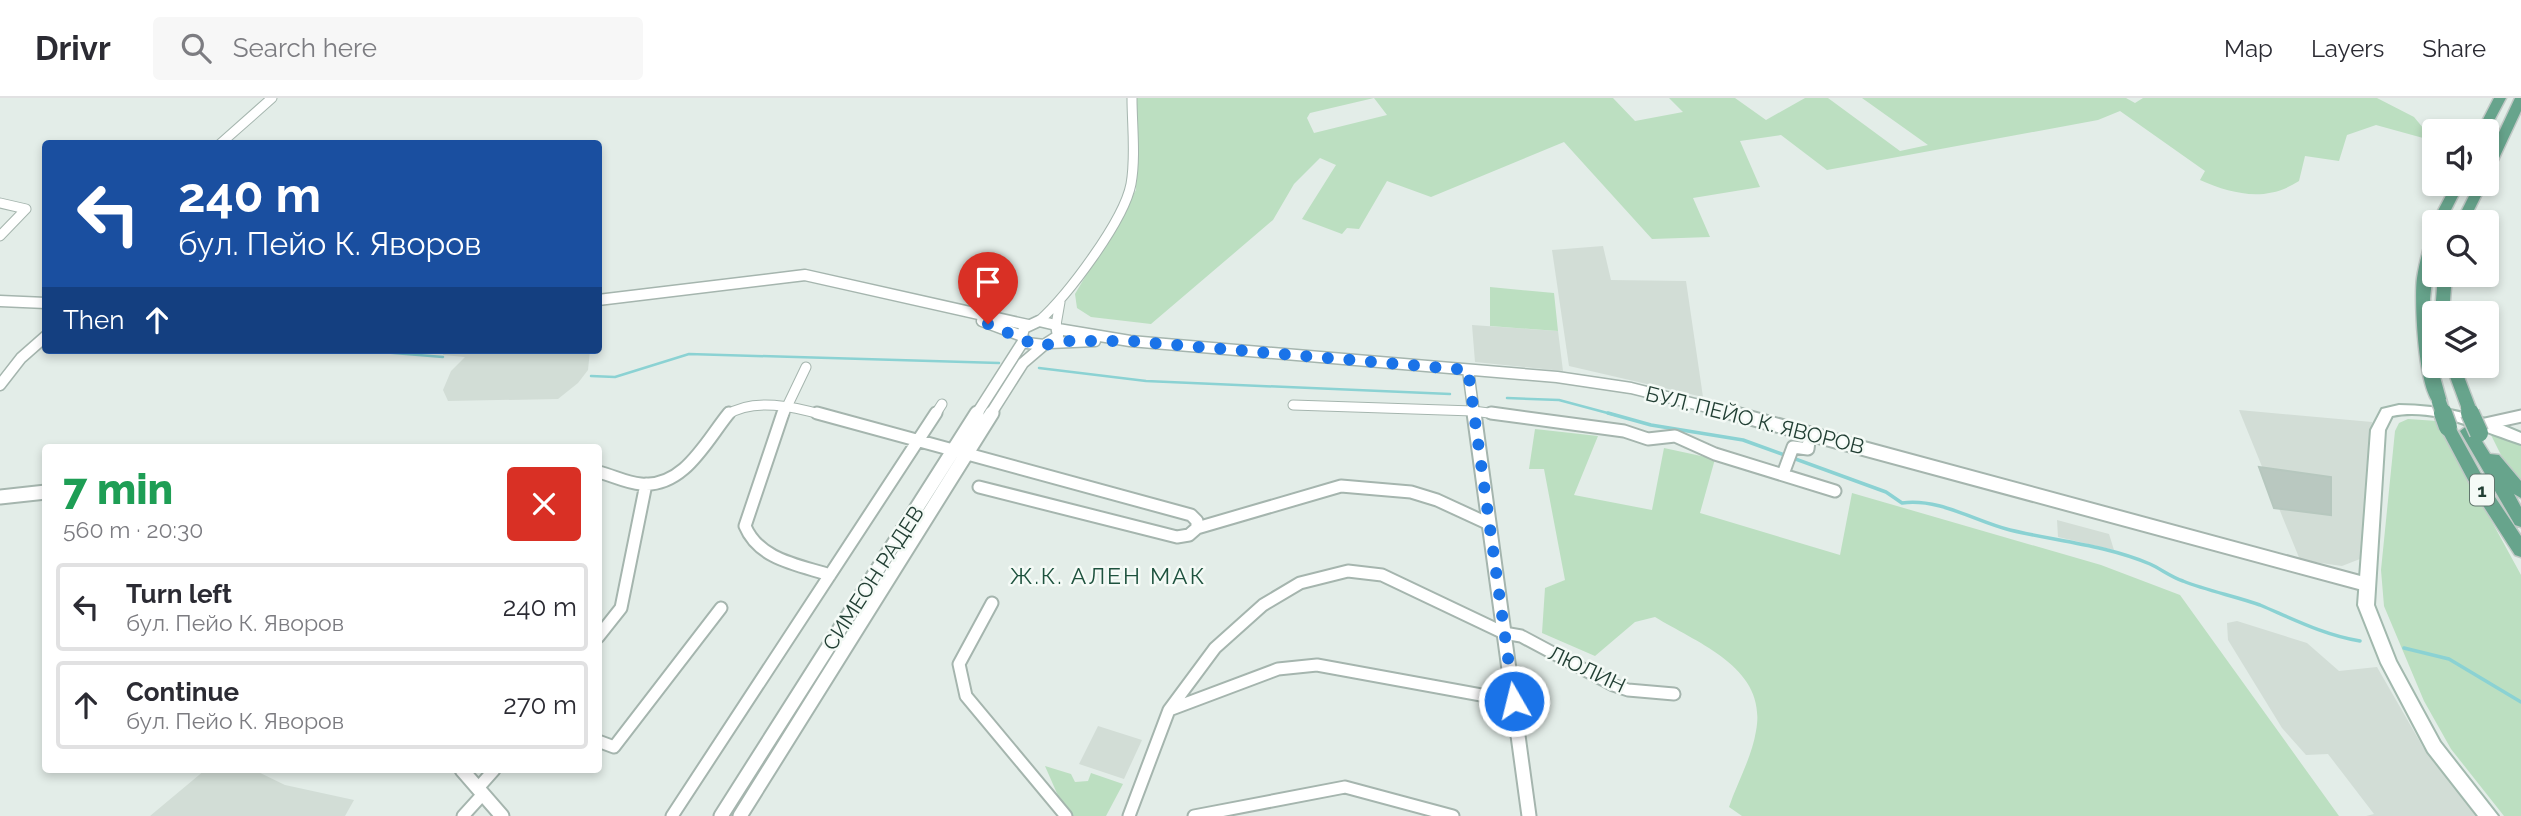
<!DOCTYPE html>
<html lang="en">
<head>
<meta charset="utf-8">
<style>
	:root { --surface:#fff; --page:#f7f7f7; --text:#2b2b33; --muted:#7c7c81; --line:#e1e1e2 }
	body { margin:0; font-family:Raleway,sans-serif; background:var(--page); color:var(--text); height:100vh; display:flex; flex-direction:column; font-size:26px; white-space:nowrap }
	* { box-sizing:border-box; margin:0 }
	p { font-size:23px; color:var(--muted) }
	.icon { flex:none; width:38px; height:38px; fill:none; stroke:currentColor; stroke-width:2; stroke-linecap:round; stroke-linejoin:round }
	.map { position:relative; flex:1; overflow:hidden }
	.panel { position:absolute; left:42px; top:346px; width:560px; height:329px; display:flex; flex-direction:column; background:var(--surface); border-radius:7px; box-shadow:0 4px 10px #0003 }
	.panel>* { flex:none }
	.top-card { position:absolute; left:42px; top:42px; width:560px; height:214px; border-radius:7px; box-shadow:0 4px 10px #0003; background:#1a4fa0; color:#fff; overflow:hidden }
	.fabs { position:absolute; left:2422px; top:21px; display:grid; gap:14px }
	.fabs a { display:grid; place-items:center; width:77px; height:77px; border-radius:7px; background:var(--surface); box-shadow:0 4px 10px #0003; font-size:35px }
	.pin { position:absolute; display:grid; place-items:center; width:60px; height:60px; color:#fff; margin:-72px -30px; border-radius:50% 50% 50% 0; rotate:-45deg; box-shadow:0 0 7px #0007 }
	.pin .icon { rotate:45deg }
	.me { position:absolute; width:77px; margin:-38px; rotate:352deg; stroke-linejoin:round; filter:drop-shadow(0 0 5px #0008) }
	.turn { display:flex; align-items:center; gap:24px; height:147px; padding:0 21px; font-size:32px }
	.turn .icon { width:91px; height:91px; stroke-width:2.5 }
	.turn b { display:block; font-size:49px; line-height:60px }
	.then { display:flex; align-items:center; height:66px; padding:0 21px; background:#0003; gap:14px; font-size:26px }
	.round { display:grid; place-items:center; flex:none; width:74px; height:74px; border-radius:7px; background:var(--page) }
	.overview { display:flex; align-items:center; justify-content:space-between; height:119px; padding:0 21px }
	h1 { font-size:42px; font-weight:800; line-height:52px; color:#1e9e55 }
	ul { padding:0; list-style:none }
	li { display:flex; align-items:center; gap:21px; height:88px; margin:0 14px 10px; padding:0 7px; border:4px solid var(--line); border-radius:7px }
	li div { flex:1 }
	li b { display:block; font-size:26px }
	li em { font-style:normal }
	header { display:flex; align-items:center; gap:42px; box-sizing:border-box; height:98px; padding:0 35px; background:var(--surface); border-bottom:2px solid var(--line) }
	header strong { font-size:33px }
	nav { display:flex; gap:38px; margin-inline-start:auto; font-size:24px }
	.search { width:490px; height:63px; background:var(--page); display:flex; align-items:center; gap:18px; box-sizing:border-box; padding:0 24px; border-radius:7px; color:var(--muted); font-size:26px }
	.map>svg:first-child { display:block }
	.built { fill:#d2ddd6 }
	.green { fill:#bcdfc1; fill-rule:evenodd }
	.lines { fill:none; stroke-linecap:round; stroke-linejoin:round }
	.stream-far1 { stroke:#8bd2d3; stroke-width:2.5 }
	.stream { stroke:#8bd2d3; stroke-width:3.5 }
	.building { fill:#b9c8c0; stroke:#b6c7be; stroke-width:2 }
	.minor-far1-casing { stroke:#a5b5ae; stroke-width:11 }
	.minor-casing { stroke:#a5b5ae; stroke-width:15 }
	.tertiary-far1-casing { stroke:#a5b5ae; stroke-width:13 }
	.tertiary-casing { stroke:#a5b5ae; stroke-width:17 }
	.secondary-casing { stroke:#a2b9ae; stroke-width:4 }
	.primary-casing { stroke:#c1c9c6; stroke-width:3 }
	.minor-far1 { stroke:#fff; stroke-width:9 }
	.minor { stroke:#fff; stroke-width:11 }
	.tertiary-far1 { stroke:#fff; stroke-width:10 }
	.tertiary { stroke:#fff; stroke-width:13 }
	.secondary { fill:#fff; fill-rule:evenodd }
	.primary { fill:#67a48c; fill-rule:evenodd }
	.primary-bridge-far1-casing { stroke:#c1c9c6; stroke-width:17; stroke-linecap:butt }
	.primary-bridge-casing { stroke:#c1c9c6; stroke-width:21; stroke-linecap:butt }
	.primary-bridge-far1 { stroke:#67a48c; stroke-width:14 }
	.primary-bridge { stroke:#67a48c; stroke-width:18 }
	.route { stroke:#1a73e8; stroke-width:12; stroke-dasharray:0 21.6 }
	.labels { text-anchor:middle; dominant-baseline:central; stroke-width:5; stroke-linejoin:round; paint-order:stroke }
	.shield { fill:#f4faf6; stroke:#61776e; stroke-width:2 }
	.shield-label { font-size:19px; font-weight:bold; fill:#223f34 }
	.street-label { font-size:21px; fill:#223f34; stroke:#f4faf6 }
	.neighbourhood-label { font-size:23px; letter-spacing:2px; fill:#1e523e; stroke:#f4faf6 }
</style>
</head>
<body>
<header>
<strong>Drivr</strong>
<div class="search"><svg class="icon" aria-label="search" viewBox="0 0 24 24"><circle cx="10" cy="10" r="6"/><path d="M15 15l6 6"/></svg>Search here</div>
<nav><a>Map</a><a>Layers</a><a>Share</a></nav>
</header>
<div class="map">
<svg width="2521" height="718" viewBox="0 0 2521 718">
	<rect width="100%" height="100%" fill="#e3ede8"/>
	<path class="built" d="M1603 148 1611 182 1686 183 1703 299 1569 268 1552 152Z
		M1472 227 1558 233 1563 273 1475 264Z
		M445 252H590L588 272 578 285 558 301 448 303 443 292 451 273 465 259 443 257Z
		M2239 312 2372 324 2360 461 2342 468 2300 462Z
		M2057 422 2109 436 2114 452 2058 439Z
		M2237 523 2307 545 2339 573 2377 569 2423 649 2478 718H2366L2374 716 2328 656 2306 657 2282 630 2228 542 2227 525Z
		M1098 628 1142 642 1124 681 1079 666Z
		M205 672H254L285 687 354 702 345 718H150Z"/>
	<path class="green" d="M1137 0H1613L1635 23 1683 14 1669 0H1735L1766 22 1805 0H1828L1900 53 1928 47 1862 0H2126L2135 5 2143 0H2377L2414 19 2434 43 2376 27 2347 37 2339 63 2305 58 2299 83C2267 104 2234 97 2200 82L2205 73 2120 13 2098 22 1827 72 1781 37 1740 43 1760 89 1693 100 1710 139 1652 141 1564 44 1431 99 1387 83 1359 131 1347 130 1342 136 1302 121 1336 67 1320 60 1294 86 1273 122 1151 226 1091 219 1077 210 1075 196 1136 92ZM1374 0 1387 17 1314 35 1307 20 1310 15Z
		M1490 189 1554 195 1558 233 1490 228Z
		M2408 321 2437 323 2521 477V718H2504L2451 651 2424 603 2384 508 2381 472 2395 333 2399 325Z
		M1535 331 1598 338 1574 397 1652 412 1664 350 1715 361 1700 415 1840 457 1852 395 2101 467 2180 497 2339 718H1742L1729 709C1737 685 1752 659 1756 633 1768 570 1699 546 1655 519L1635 524 1595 558 1542 535 1545 490 1565 482 1544 371H1529Z
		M2489 333 2521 347V385L2503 361Z
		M1045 668 1071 676 1075 684 1088 683 1091 675 1123 686 1106 718H1073L1059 700Z"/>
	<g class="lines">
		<path class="stream-far1" d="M357 252 443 259
			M1039 270 1146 283 1450 296
			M591 278 615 279 689 256 999 265
			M1507 300 1559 302 1615 317"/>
		<path class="stream" d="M1608 315 1651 327 1743 342 1886 394 1902 405C1940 400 1974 423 2010 432 2056 443 2105 447 2150 466 2161 471 2171 479 2183 483 2208 493 2235 498 2260 507 2293 521 2324 537 2360 543
			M2404 550 2449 561 2521 604"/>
	</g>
	<path class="building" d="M2259 369 2331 379V417L2274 410Z"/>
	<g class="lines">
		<g class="minor-far1-casing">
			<path id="minor-far1" d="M220 46 272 0
				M0 105 26 111 0 138
				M1039 223C1067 198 1124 123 1131 86 1136 59 1132 27 1132 0
				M1056 227 1060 204
				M1293 307 1473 313 1504 317
				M727 317C753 299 795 309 823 317
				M783 317 806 269
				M935 317 942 306"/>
		</g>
		<g class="minor-casing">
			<path id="minor" d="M783 315 745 428C759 462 799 467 830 477
				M817 315 1191 417 1197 423V430L1189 437 1177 439 979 389
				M1491 315 1624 333 1648 341 1675 338 1715 356 1835 393
				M2485 326 2521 318
				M598 374C612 377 626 385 641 386 684 390 706 343 729 315
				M1783 376 1793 349 1808 351 1810 335
				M1197 430 1341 388 1411 394 1437 402 1489 426
				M992 505 959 566 966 598 1066 718
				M598 539 621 510 646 386
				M1169 612 1278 571 1317 567 1514 603
				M598 643 614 649 721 510
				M478 690 494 672
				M463 718 483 696
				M672 718 936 315
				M1129 718 1169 612 1215 550 1263 507 1300 485 1348 473 1382 477 1504 535 1521 538 1613 587 1628 592 1674 596
				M1194 718 1345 689 1453 718"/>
		</g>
		<g class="tertiary-far1-casing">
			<path id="tertiary-far1" d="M598 202 805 177 1028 227
				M0 203 46 205
				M982 223 1022 238
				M1039 223 1056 227 1058 238 1044 247 1027 245 1022 238 1024 230Z
				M1058 231 1130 243 1557 279 1631 290 1739 317
				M1050 245 1095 243
				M1468 272 1474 317
				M0 287 21 260 46 238
				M976 317 1024 242
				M990 317 1023 265 1044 247"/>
		</g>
		<g class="tertiary-casing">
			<path id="tertiary" d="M1474 315 1529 718
				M1732 315 2365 486
				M0 399 46 394
				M462 672 502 718
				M721 718 977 315
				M740 718 992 315"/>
		</g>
		<g class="secondary-casing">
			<path id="secondary" d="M2399 307C2441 307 2484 318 2521 335V346C2480 333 2436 309 2392 318L2385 332 2374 507 2396 563 2440 644 2498 718H2478L2428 654 2381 565 2358 507 2371 332 2382 311Z"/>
		</g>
		<g class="primary-casing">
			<path id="primary" d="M2494 0H2506L2487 36V33H2477Z
				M2515 0H2521V13L2493 73 2487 77V60Z
				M2487 85V86L2468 124H2456L2475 86Z
				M2452 86H2464L2445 124H2434V127L2432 124Z
				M2434 134V161L2430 201 2434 268H2437L2447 304 2439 309C2418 303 2414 201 2417 180 2419 166 2423 152 2427 138Z
				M2438 177H2452L2449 215H2435Z
				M2446 268H2460L2476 310 2473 314H2463Z
				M2448 323 2453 325 2487 387 2521 438V459L2515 457 2475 395 2440 329Z
				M2468 327 2473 329 2490 356 2499 357 2521 383V400L2514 396 2521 409V429L2515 427 2460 333Z"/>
		</g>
		<use href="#minor-far1" class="minor-far1"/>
		<use href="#minor" class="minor"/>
		<use href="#tertiary-far1" class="tertiary-far1"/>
		<use href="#tertiary" class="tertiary"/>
		<use href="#secondary" class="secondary"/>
		<use href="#primary" class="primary"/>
		<g class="primary-bridge-far1-casing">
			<path id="primary-bridge-far1" d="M2439 304 2444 317
				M2468 310 2471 317"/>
		</g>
		<g class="primary-bridge-casing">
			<path id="primary-bridge" d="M2443 315 2448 329
				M2470 315 2479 335"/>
		</g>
		<use href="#primary-bridge-far1" class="primary-bridge-far1"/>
		<use href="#primary-bridge" class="primary-bridge"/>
	</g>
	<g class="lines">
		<path class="route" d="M988 226 1038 248 1069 243H1130L1468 272 1514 603"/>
	</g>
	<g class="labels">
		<rect class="shield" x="2470" y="376.5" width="24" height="31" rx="5"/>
		<g class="shield-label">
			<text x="2482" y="392">1</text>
		</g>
		<g class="street-label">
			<text transform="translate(1755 322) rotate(14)">БУЛ. ПЕЙО К. ЯВОРОВ</text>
			<text transform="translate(873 480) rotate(-57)">СИМЕОН РАДЕВ</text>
			<text transform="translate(1587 571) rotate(25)">ЛЮЛИН</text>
		</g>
		<g class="neighbourhood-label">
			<text x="1108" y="477">Ж.К. АЛЕН МАК</text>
		</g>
	</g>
</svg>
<div class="fabs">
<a><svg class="icon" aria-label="sound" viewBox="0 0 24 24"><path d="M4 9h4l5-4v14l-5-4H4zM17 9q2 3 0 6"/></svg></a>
<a><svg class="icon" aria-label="search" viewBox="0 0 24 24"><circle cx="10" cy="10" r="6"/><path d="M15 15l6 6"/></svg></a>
<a><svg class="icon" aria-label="layers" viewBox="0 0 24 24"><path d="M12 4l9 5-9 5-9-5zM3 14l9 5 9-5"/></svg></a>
</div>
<div class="pin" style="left:988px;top:226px;background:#d93025"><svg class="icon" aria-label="arrive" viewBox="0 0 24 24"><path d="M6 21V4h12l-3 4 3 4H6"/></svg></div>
<svg class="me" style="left:1514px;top:603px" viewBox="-20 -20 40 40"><circle r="17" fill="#1a73e8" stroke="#fff" stroke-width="3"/><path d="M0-11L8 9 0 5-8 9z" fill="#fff"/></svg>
<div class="top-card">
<div class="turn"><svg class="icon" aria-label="left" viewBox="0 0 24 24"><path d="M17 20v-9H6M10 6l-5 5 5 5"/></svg><div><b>240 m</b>бул. Пейо К. Яворов</div></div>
<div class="then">Then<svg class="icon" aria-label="ahead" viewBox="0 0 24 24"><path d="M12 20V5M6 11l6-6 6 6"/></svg></div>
</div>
<section class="panel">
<div class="overview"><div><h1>7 min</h1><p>560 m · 20:30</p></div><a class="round" style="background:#d93025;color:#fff"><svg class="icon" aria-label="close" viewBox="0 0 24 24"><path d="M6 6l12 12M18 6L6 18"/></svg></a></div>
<ul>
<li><svg class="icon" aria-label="left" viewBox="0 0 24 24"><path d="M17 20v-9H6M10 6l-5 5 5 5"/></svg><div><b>Turn left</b><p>бул. Пейо К. Яворов</p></div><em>240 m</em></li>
<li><svg class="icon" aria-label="ahead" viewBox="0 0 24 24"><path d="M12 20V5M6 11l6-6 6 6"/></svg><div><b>Continue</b><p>бул. Пейо К. Яворов</p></div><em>270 m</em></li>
</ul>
</section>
</div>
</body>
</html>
